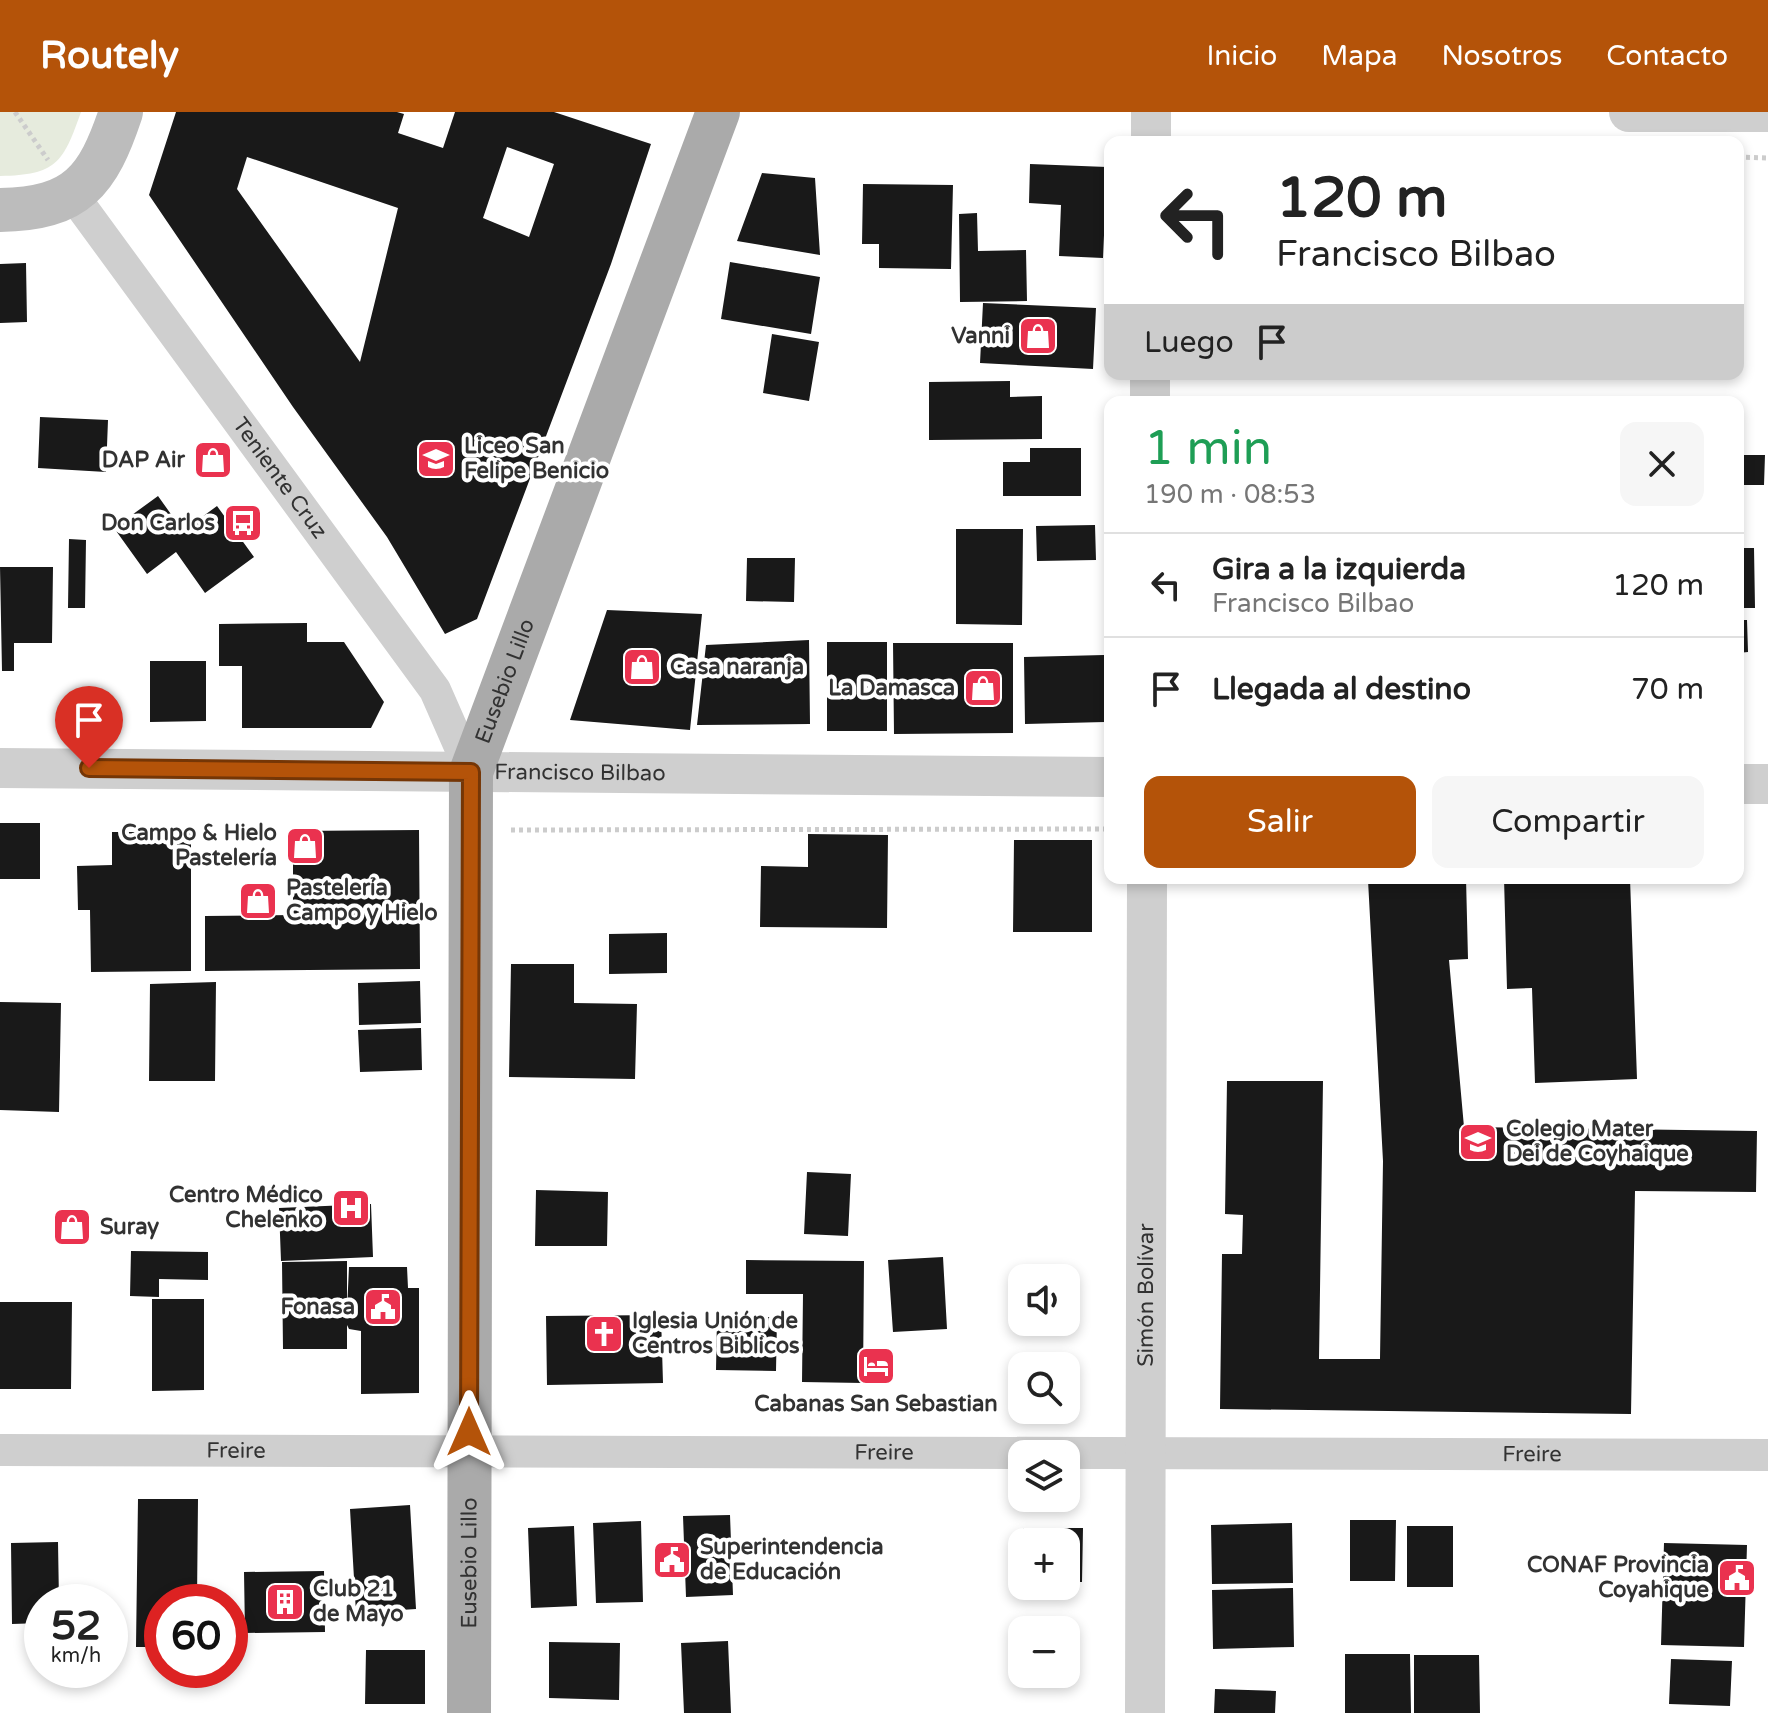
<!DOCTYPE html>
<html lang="es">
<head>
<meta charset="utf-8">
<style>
	:root { --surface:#fff; --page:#f6f6f6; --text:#222; --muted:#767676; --line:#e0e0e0; --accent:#b45309 }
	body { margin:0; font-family:"Varela Round",sans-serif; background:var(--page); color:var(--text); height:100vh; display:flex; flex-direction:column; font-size:30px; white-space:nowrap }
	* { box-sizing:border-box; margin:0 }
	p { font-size:26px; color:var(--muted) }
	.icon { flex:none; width:44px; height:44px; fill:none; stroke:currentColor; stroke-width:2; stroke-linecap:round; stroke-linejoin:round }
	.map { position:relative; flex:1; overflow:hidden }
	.details { position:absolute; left:1104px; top:284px; width:640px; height:488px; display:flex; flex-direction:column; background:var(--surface); border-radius:16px; box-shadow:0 4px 12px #0003 }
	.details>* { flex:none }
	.guide { position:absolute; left:1104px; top:24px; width:640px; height:244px; border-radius:16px; box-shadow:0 4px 12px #0003; background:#fff; color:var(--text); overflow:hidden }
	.tools { position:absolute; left:1008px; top:1152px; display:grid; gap:16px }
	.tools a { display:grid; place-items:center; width:72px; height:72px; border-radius:16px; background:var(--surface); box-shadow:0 4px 12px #0003; font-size:40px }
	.speed { position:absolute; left:24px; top:1472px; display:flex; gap:16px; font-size:40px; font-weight:700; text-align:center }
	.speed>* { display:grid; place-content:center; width:104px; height:104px; border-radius:50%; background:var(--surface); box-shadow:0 4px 12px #0003; line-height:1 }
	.speed small { font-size:20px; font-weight:400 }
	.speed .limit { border:12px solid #d22; background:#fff; color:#111 }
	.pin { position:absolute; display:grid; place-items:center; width:68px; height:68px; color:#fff; margin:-82px -34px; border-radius:50% 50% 50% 0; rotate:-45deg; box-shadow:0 0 8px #0007 }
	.pin .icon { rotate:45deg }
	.me { position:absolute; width:88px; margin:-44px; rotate:0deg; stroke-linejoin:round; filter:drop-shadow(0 0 6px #0008) }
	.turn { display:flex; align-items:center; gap:28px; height:168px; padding:0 40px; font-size:36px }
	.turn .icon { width:104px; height:104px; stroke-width:2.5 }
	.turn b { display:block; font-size:56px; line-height:68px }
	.then { display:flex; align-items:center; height:76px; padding:0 40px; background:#0003; gap:16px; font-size:30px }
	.round { display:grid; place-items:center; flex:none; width:84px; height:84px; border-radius:16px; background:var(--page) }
	.summary { display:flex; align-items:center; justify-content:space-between; height:136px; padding:0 40px }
	h1 { font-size:48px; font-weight:600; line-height:60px; color:#1e9e55 }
	.button { display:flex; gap:16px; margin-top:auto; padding:16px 40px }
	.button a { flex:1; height:92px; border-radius:16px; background:var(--accent); color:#fff; font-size:32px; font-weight:600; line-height:92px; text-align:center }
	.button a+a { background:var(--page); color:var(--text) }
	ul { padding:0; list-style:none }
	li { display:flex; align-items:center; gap:24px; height:104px; padding:0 40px; border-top:2px solid var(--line) }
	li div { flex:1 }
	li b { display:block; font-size:30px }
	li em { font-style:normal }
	header { display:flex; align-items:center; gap:48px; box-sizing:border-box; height:112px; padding:0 40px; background:var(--accent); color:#fff }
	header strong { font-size:38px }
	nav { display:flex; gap:44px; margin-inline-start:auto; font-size:28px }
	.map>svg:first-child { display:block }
	.green { fill:#e6ebdd }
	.building { fill:#191919; fill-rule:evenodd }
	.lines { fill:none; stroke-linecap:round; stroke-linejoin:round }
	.path { stroke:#ccc; stroke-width:5; stroke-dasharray:4 4; stroke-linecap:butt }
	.minor { stroke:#cfcfcf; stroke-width:32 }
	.tertiary { stroke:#cfcfcf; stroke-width:40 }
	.secondary { stroke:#bcbcbc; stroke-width:44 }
	.primary { stroke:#aaa; stroke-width:44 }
	.route-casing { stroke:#753606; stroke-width:20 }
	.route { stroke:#b45309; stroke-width:14 }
	.labels { text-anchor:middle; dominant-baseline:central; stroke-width:8; stroke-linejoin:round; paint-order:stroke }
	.poi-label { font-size:22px; font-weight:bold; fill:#323232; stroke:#fff; text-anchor:end }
	.street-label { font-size:22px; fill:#323232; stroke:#fff }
</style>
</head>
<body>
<header>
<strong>Routely</strong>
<nav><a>Inicio</a><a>Mapa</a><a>Nosotros</a><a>Contacto</a></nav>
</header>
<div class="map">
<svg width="1768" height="1601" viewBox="0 0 1768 1601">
	<rect width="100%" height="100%" fill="#fff"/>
	<path class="green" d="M0 0H81C63 51 56 63 0 64Z"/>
	<path class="building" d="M176 0H397L404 2 398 21 443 36 455 0H554L651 32 611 152 477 507 445 522 387 425 293 295 149 83ZM507 35 554 52 529 125 483 106ZM247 45 398 96 360 250 237 77Z
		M1030 52 1107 55 1103 146 1059 144 1061 93 1029 91Z
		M762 61 815 66 820 143 737 129Z
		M863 72 953 73 951 157 879 156V132H862Z
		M977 101 978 139 1026 138 1027 189 960 190 959 102Z
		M730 150 820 165 811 222 721 207Z
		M26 151 27 210 0 211V152Z
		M983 191 1096 196 1093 257 980 251Z
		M772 222 819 230 809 289 763 281Z
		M1010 269V285L1042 284V327L929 328V270Z
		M40 305 108 308 106 360 38 356Z
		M1030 336H1081V384H1003V350H1030Z
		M1738 343H1765L1764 373H1738Z
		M158 384 183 419 217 394 254 445 205 481 176 440 147 462 114 416Z
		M1095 413 1096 448 1037 449 1036 414Z
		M956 417H1023L1022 513 956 512Z
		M69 427 86 428 85 496H68Z
		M1738 436H1754L1755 496H1738Z
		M747 446H795L794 490 746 489Z
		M0 455H53L52 531H14V559H2Z
		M607 498 702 502 690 618 570 608Z
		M1738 508H1747L1748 540 1738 541Z
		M307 511V530H344L384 590 371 616H242V554H219V512Z
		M809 528 810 612 697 613 706 533Z
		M827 530H887V619H827Z
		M893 531H1013V621L894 622Z
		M1104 543 1105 610 1025 612 1024 545Z
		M150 549H206V609L150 610Z
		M0 711H40V767H0Z
		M419 718 420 857 205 859V804L293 803V719Z
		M112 720H191V859L91 860 90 798H78L77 754 112 753Z
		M808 722 888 723 887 816 760 815 761 754 808 755Z
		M1014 728H1092V820H1013Z
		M1466 766 1468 847 1449 848 1464 1015 1757 1019 1756 1080 1635 1079 1631 1302 1220 1297 1222 1142H1242L1243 1103 1225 1102 1227 969H1323L1319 1247H1380L1383 1049 1368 768Z
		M1504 766H1630L1637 967 1535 971 1532 876 1507 877Z
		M667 821V861L609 862V822Z
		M511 852H574V891L637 892 635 967 509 965Z
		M420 869 421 911 359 913 358 871Z
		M216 870 215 969H149L150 872Z
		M0 890 61 891 59 1000 0 998Z
		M421 916 422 958 360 960 358 918Z
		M807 1060 851 1062 848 1124 804 1122Z
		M536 1078 608 1080 607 1134H535Z
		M371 1092 373 1145 281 1149 279 1096Z
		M131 1139 208 1140V1168L159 1167V1185L130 1184Z
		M943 1145 947 1217 893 1220 888 1148Z
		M746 1148 864 1149 863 1271 802 1270 803 1182H746Z
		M347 1149V1198L349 1155H407L408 1176H419V1281L361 1282V1219L349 1217 347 1213V1237H283L282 1150Z
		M152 1187H204V1278L152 1279Z
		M0 1190H72L71 1277H0Z
		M661 1203 663 1271 547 1273 546 1204Z
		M717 1205H777L776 1259 716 1258Z
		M138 1387H198L197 1490H162V1535H136Z
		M410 1393 416 1497 356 1501 350 1397Z
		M730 1403 733 1483 686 1485 683 1404Z
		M1350 1408H1396L1395 1469H1350Z
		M641 1409 643 1490 596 1491 593 1411Z
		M1292 1411 1293 1471 1212 1472 1211 1413Z
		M574 1414 577 1494 531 1496 528 1416Z
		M1407 1414H1453V1475H1407Z
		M1023 1416H1083L1082 1470H1066V1430H1023Z
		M58 1430 59 1490H42V1511L12 1512 11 1431Z
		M1664 1431 1747 1433 1744 1535 1661 1533Z
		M324 1459 325 1520 245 1521 244 1460Z
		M1293 1476 1294 1535 1213 1537 1212 1478Z
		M728 1529 731 1601H684L681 1531Z
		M549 1530 620 1531 619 1588 549 1586Z
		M366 1538H425V1592H365Z
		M1345 1542H1410L1411 1601H1345Z
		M1414 1543H1479L1480 1601H1414Z
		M1671 1547 1732 1549 1730 1594 1669 1592Z
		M1215 1577 1276 1579 1275 1601H1214Z"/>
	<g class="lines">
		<path class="path" d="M15 0 48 48
			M1738 45 1768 46
			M511 718 1110 717"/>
		<g class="minor">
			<path id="s1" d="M72 82 435 578 471 660"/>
			<path id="s2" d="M0 1338 1768 1343"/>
		</g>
		<g class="tertiary">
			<path d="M1629 0H1768"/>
			<path d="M1151 30V0"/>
			<path d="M1150 290V262"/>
			<path id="s3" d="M0 656 1110 665"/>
			<path d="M1738 672H1768"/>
			<path id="s4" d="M1145 1601 1147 766"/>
		</g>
		<path class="secondary" d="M0 98C77 97 98 69 121 0"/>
		<path class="primary" id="s5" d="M469 1601 471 660 718 0"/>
	</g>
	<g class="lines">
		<g class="route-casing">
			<path id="route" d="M89 656 471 660 469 1320"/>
		</g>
		<use href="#route" class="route"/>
	</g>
	<defs>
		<g id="shop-square" transform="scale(2)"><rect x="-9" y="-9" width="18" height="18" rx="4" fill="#ea324f" stroke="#fff"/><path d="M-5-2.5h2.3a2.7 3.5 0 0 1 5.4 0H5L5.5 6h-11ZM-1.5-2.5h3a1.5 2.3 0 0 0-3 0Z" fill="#fff"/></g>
		<g id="school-square" transform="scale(2)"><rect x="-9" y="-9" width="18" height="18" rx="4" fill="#ea324f" stroke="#fff"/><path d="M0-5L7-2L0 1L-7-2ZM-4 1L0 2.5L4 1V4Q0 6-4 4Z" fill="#fff"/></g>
		<g id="bus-square" transform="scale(2)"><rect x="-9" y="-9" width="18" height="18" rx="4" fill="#ea324f" stroke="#fff"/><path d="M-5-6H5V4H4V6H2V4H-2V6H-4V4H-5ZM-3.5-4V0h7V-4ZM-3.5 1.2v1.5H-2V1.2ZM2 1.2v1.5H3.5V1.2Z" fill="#fff"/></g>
		<g id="hospital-square" transform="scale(2)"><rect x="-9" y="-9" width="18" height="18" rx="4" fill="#ea324f" stroke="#fff"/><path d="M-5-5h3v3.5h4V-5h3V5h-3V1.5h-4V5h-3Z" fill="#fff"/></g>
		<g id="civic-square" transform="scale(2)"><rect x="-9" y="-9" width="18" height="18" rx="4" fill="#ea324f" stroke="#fff"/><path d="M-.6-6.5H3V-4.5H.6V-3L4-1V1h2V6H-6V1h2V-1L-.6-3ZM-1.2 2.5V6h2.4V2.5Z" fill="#fff"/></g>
		<g id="church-square" transform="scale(2)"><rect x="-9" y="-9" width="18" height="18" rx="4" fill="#ea324f" stroke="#fff"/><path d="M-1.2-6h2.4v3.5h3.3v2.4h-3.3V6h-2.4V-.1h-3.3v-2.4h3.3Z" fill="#fff"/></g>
		<g id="hotel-square" transform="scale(2)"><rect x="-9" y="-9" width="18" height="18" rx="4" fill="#ea324f" stroke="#fff"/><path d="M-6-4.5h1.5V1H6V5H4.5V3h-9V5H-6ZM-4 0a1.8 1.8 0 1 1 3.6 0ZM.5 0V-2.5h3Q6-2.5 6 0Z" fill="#fff"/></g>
		<g id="building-square" transform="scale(2)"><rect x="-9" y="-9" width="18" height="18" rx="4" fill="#ea324f" stroke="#fff"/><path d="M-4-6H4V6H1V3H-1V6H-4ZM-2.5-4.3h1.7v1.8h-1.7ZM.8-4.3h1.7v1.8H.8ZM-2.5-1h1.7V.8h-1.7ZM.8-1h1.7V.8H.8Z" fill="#fff"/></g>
	</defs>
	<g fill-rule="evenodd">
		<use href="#shop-square" x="1038" y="224"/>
		<use href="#school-square" x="436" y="347"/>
		<use href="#shop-square" x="213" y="348"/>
		<use href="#bus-square" x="243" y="411"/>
		<use href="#shop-square" x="642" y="555"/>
		<use href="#shop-square" x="983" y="576"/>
		<use href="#shop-square" x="305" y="734"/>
		<use href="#shop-square" x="258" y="789"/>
		<use href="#school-square" x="1478" y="1030"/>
		<use href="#hospital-square" x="351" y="1096"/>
		<use href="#shop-square" x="72" y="1115"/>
		<use href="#civic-square" x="383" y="1195"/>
		<use href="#church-square" x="604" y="1222"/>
		<use href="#hotel-square" x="876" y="1254"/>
		<use href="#civic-square" x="672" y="1448"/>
		<use href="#civic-square" x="1737" y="1466"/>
		<use href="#building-square" x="285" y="1490"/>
	</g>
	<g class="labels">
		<g class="poi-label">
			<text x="1010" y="224">Vanni</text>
			<text x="464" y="334" text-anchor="start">Liceo San<tspan x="464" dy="25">Felipe Benicio</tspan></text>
			<text x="185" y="348">DAP Air</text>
			<text x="215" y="411">Don Carlos</text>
			<text x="670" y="555" text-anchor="start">Casa naranja</text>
			<text x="955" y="576">La Damasca</text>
			<text x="277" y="721">Campo &amp; Hielo<tspan x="277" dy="25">Pastelería</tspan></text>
			<text x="286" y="776" text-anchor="start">Pastelería<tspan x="286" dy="25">Campo y Hielo</tspan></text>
			<text x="1506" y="1017" text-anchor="start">Colegio Mater<tspan x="1506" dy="25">Dei de Coyhaique</tspan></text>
			<text x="323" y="1083">Centro Médico<tspan x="323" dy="25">Chelenko</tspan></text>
			<text x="100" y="1115" text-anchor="start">Suray</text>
			<text x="355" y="1195">Fonasa</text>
			<text x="632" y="1209" text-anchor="start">Iglesia Unión de<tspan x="632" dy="25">Centros Biblicos</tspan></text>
			<text x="876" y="1292" text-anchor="middle">Cabanas San Sebastian</text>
			<text x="700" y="1435" text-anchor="start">Superintendencia<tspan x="700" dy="25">de Educación</tspan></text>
			<text x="1709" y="1453">CONAF Provincia<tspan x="1709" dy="25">Coyahique</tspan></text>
			<text x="313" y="1477" text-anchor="start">Club 21<tspan x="313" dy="25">de Mayo</tspan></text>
		</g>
		<g class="street-label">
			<text stroke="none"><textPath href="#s1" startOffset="352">Teniente Cruz</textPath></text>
			<text stroke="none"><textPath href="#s5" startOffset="1038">Eusebio Lillo</textPath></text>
			<text stroke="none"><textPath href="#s3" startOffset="580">Francisco Bilbao</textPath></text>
			<text stroke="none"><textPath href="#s4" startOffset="418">Simón Bolívar</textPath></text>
			<text stroke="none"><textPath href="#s2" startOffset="236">Freire</textPath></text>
			<text stroke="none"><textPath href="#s2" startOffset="884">Freire</textPath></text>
			<text stroke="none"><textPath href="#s2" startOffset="1532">Freire</textPath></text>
			<text stroke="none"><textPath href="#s5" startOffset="150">Eusebio Lillo</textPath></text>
		</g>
	</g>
</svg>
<div class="tools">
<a><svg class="icon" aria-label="sound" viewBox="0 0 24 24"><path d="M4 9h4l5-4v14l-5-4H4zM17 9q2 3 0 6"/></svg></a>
<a><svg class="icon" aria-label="search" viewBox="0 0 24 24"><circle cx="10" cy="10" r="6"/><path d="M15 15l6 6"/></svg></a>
<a><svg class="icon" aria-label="layers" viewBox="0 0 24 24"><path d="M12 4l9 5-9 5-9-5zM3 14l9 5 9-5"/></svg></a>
<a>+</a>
<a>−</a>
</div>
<div class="speed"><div>52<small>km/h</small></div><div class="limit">60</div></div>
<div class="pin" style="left:89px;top:656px;background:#d93025"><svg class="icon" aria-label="arrive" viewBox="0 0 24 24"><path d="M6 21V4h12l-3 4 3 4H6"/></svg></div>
<svg class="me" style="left:469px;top:1320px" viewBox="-20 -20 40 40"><path d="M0-17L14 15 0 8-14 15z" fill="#b45309" stroke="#fff" stroke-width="4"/></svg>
<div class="guide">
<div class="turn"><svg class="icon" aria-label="left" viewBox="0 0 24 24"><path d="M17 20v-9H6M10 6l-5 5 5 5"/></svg><div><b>120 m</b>Francisco Bilbao</div></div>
<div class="then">Luego<svg class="icon" aria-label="arrive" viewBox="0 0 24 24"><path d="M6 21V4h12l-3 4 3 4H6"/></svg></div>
</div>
<section class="details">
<div class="summary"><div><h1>1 min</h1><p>190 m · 08:53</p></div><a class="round"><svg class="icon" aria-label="close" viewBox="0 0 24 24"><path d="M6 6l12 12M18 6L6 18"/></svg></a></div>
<ul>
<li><svg class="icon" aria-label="left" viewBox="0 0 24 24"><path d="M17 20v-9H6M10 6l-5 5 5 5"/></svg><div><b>Gira a la izquierda</b><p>Francisco Bilbao</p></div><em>120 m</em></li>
<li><svg class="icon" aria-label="arrive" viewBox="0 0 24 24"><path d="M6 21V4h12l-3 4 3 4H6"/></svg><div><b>Llegada al destino</b></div><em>70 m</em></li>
</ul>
<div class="button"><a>Salir</a><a>Compartir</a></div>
</section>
</div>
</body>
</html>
